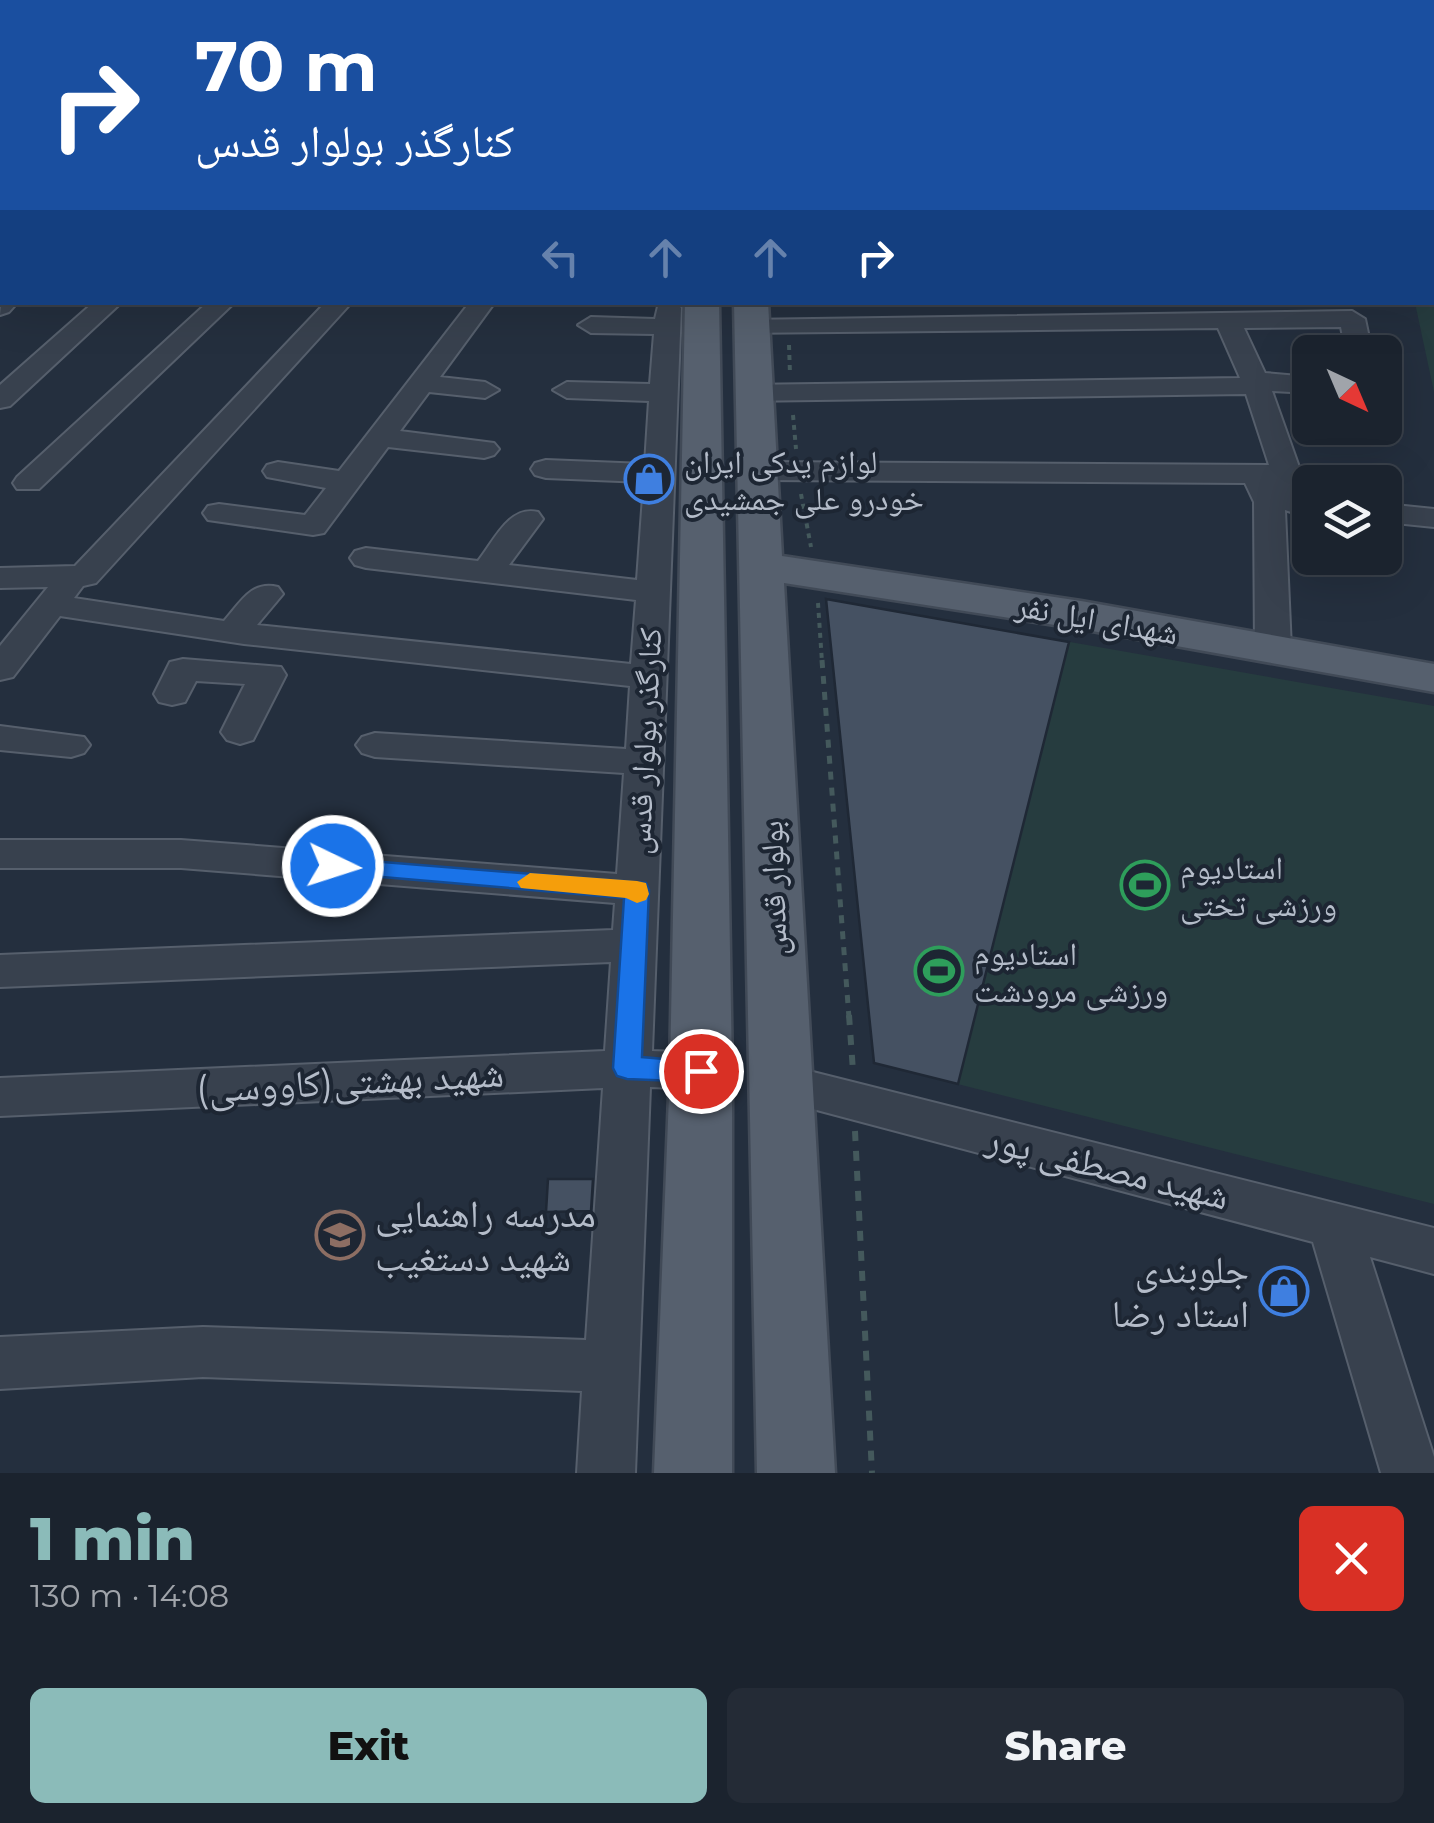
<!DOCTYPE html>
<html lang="en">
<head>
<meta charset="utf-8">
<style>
	:root { --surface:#1b232e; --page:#242b36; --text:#f1f3f6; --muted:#a0a4aa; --line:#39404a; --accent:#8bbbb9 }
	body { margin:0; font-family:Montserrat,"Noto Naskh Arabic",sans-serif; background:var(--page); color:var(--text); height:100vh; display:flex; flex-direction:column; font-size:38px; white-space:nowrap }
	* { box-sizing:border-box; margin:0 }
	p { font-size:32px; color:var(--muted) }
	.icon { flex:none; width:55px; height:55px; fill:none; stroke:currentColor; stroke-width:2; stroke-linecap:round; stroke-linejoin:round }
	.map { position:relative; height:1473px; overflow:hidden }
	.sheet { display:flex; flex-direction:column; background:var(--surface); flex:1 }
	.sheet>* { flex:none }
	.top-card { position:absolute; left:0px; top:0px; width:1435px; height:305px; box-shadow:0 10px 40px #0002,0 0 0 2px var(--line); background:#1a4fa0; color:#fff; overflow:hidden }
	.needle { width:65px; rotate:136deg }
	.controls { position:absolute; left:1292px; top:335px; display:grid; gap:20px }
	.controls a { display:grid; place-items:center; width:110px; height:110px; border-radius:15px; background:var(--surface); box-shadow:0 10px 40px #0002,0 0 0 2px var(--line); font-size:50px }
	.pin { position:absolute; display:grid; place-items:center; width:85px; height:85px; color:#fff; margin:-42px; border:5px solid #fff; border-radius:50%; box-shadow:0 2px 10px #0007 }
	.me { position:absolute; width:110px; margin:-55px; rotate:94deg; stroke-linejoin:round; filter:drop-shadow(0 0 8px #0008) }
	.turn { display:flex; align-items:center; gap:35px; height:210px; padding:0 30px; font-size:45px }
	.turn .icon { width:130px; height:130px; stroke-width:2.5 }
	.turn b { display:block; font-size:70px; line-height:85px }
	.lanes { display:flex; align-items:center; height:95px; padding:0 30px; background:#0003; justify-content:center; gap:50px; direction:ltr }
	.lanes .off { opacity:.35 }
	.round { display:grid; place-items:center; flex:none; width:105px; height:105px; border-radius:15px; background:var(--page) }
	.overview { display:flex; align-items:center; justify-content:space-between; height:170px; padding:0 30px }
	h1 { font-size:60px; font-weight:800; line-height:75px; color:var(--accent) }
	.button { display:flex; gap:20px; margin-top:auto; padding:20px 30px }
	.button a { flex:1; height:115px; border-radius:15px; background:var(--accent); color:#111; font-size:40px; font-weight:800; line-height:115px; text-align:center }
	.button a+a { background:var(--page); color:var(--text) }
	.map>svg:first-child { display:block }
	.green { fill:#263c3f }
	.building { fill:#455162; stroke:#1f2835; stroke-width:2.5 }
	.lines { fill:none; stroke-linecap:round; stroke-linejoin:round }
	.minor-casing { stroke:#565f6c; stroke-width:4 }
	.major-casing { stroke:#414a57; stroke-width:5 }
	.path-far3 { stroke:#44595c; stroke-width:2.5; stroke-dasharray:4 4; stroke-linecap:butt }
	.path-far2 { stroke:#44595c; stroke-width:4; stroke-dasharray:5 5; stroke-linecap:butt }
	.path-far1 { stroke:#44595c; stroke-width:5; stroke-dasharray:8 8; stroke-linecap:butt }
	.path { stroke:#44595c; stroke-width:6; stroke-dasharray:10 10; stroke-linecap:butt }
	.minor { fill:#38414e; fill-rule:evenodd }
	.major { fill:#56606e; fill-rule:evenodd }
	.route { fill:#1a73e8; stroke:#114b97; stroke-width:2.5 }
	.slow { fill:#f59e0b }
	.labels { text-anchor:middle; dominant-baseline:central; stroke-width:8; stroke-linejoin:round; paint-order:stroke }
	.poi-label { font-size:32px; fill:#b4bcc9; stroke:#1d2633; text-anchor:start }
	.street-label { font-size:32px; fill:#b4bcc9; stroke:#1d2633 }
	.near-street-label { font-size:38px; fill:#b4bcc9; stroke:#1d2633 }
	.near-poi-label { font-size:38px; fill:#b4bcc9; stroke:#1d2633; text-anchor:start }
</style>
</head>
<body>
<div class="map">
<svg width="1434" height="1473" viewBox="0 0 1434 1473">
	<rect width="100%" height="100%" fill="#242f3e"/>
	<path class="green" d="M1433 273H1434V392L1415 303 1432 302Z
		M826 599 1434 706V1204L874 1063Z"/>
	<path class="building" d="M826 599 1069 642 958 1084 874 1063Z
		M548 1179H593L591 1211 546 1212Z"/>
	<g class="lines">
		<g class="minor-casing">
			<path id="minor" d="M171 0H193L194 2H172Z
				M516 0H532V2H516Z
				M759 0H775L776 2H760Z
				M1012 0H1029L1030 2H1013Z
				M1078 0H1133L1134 2H1077Z
				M1432 36H1434V46H1432Z
				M1432 95H1434V107H1432Z
				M1432 133H1434V146H1432Z
				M2 295V302H18L9 312 0 315Z
				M94 302H122L10 406 0 408V385Z
				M208 302H235L39 489H17L13 483 17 477Z
				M326 302H352L96 583 83 586 74 598 224 621C240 603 251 580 278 587L283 594 257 625 631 664 636 600 366 568 355 565 350 558 355 551 366 548 478 561C494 541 509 505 538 512L543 519 509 565 637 580 644 482 546 478 535 475 531 469 535 463 546 460 645 464 649 401 567 398 553 390 567 382 650 384 654 334 591 333 578 325 591 317 655 319 659 302 677 303 681 308 652 1051 701 1053 718 1058 724 1071 718 1084 701 1089 650 1087 635 1473H577L582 1391 203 1377 0 1389V1337L203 1327 586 1340 603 1088 0 1116V1078L605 1051 611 962 0 987V955L613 930 615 903 181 868H0V840H181L617 874 624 773 375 757 362 753 356 745 362 737 375 733 626 749 630 686 244 644 60 616 13 677 0 680V646L48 587 0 588V568L75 566Z
				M470 302H495L440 377 485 382 499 390 485 398 429 392 400 431 494 443 499 449 494 455 484 458 388 447 324 533 313 535 208 520 203 513 208 506 219 504 305 515 326 488 267 477 263 471 267 465 278 462 339 471Z
				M1352 311 1365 319 1372 352H1346L1341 327 1244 328 1265 373 1310 377V393L1272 391 1310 498 1308 512 1297 514 1285 510 1291 649 1285 656 1273 660 1261 656 1255 649 1254 502 1245 483 755 480 744 477 740 471 744 465 755 462 1269 465 1246 394 752 401 738 393 752 385 1240 378 1218 328 749 333 736 325 740 320Z
				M1385 504 1434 509V527L1385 522Z
				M183 659 281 667 286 675 253 740 240 744 227 740 221 732 245 684 196 681 185 702 172 705 159 702 154 694 170 662Z
				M0 726 84 737 90 745 84 753 71 757 0 750Z
				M781 1064 1434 1228V1274L1370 1257 1434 1457V1473H1381L1313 1242 764 1096 757 1083 764 1070Z"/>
		</g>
		<g class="major-casing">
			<path id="major" d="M214 0H243L244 2H216Z
				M266 0H295L296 2H268Z
				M1434 219V238H1432V219Z
				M0 259H2V279H0Z
				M685 302H719L732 1071V1473H654L670 1071Z
				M734 302H768L782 556 1081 601 1434 664V692L1081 629 784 583 835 1473H757Z"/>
		</g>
		<path class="path-far3" d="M322 0 329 2"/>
		<path class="path-far2" d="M789 345 790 374
			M793 415 796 449
			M801 494 811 547
			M818 603 822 662"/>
		<path class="path-far1" d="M822 660 849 1018"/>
		<path class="path" d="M849 1015 853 1071
			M855 1131 872 1473"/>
		<use href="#minor" class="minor"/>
		<use href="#major" class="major"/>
	</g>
	<path class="route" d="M333 858 646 883 649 890 642 1057 711 1063 715 1071 711 1079 701 1082 627 1079 617 1076 613 1068 624 898 324 872 321 866 324 860Z"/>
	<path class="slow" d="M530 873 637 881 646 883 649 894 646 900 637 903 626 898 521 888 517 882Z"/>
	<defs>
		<g id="shop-ring" transform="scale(2.5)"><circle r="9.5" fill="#1d2633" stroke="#3f7fe0" stroke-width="1.5"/><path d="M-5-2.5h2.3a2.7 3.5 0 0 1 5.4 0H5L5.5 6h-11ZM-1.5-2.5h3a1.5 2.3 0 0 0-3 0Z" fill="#3f7fe0"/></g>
		<g id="stadium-ring" transform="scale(2.5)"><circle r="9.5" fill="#1d2633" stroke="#2e9e5b" stroke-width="1.5"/><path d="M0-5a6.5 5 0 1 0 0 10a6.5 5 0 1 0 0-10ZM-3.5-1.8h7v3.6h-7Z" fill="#2e9e5b"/></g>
		<g id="school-ring" transform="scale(2.5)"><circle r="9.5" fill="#1d2633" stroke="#8d6e63" stroke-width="1.5"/><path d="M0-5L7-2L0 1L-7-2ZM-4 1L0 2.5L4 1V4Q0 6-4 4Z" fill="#8d6e63"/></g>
	</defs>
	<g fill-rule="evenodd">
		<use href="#shop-ring" x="649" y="479"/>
		<use href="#stadium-ring" x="1145" y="885"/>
		<use href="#stadium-ring" x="939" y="971"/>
		<use href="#school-ring" x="340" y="1235"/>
		<use href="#shop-ring" x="1284" y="1291"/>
	</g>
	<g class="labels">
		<g class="poi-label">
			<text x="684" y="461">لوازم یدکی ایران<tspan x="684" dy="37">خودرو علی جمشیدی</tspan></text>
			<text x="1180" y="867">استادیوم<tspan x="1180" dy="37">ورزشی تختی</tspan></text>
			<text x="974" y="953">استادیوم<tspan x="974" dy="37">ورزشی مرودشت</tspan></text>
		</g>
		<g class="street-label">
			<text transform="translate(1097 619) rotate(10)">شهدای ایل نفر</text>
			<text transform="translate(644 741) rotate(-87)">کنارگذر بولوار قدس</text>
			<text transform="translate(773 888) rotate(-92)">بولوار قدس</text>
		</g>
		<g class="near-street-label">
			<text transform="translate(350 1081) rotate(-3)">شهید بهشتی(کاووسی)</text>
			<text transform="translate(1108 1167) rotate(14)">شهید مصطفی پور</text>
		</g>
		<g class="near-poi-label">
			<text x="375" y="1213">مدرسه راهنمایی<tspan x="375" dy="44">شهید دستغیب</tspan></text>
			<text x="1249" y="1269" text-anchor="end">جلوبندی<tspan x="1249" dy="44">استاد رضا</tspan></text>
		</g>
	</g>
</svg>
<div class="controls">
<a><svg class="needle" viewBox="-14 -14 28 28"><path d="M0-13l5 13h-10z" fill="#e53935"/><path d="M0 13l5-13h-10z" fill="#a0a4aa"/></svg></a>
<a><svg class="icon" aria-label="layers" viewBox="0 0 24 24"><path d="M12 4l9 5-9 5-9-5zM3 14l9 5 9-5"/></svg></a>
</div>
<div class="pin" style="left:701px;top:1071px;background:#d93025"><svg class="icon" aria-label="arrive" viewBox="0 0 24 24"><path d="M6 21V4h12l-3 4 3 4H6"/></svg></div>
<svg class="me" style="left:333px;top:866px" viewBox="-20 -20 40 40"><circle r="17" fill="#1a73e8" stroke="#fff" stroke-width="3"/><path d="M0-11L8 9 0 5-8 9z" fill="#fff"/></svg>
<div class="top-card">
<div class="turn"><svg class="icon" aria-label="right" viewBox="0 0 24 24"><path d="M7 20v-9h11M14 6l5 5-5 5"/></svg><div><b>70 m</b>کنارگذر بولوار قدس</div></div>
<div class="lanes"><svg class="icon off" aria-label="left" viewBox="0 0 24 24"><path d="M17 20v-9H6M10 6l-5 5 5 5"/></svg><svg class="icon off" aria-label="ahead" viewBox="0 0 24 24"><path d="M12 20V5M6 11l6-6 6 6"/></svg><svg class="icon off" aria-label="ahead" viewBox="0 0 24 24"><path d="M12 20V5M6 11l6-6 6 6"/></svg><svg class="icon" aria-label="right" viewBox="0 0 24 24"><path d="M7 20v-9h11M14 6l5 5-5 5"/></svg></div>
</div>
</div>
<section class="sheet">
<div class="overview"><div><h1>1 min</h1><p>130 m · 14:08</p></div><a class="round" style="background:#d93025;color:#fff"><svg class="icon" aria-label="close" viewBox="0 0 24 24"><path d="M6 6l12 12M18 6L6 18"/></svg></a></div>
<div class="button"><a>Exit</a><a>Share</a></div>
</section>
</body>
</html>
